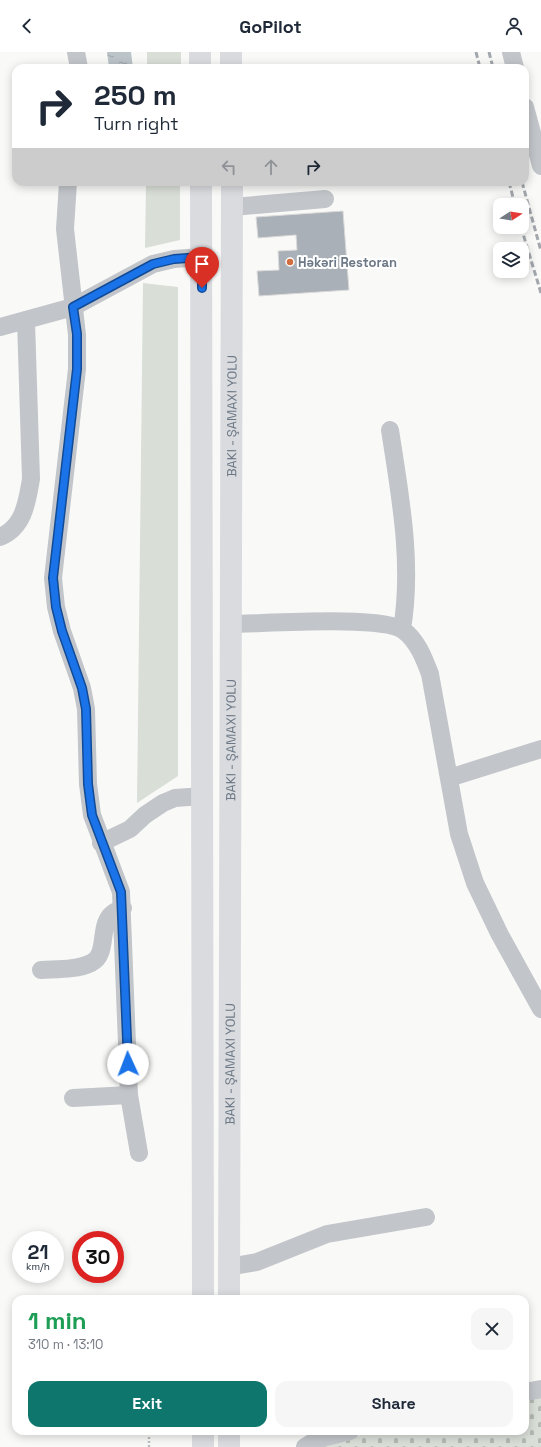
<!DOCTYPE html>
<html lang="en">
<head>
<meta charset="utf-8">
<style>
	:root { --surface:#fff; --page:#f6f6f7; --text:#1f2937; --muted:#747a83; --accent:#0f766e }
	body { margin:0; font-family:"Space Grotesk",sans-serif; background:var(--page); color:var(--text); height:100vh; display:flex; flex-direction:column; font-size:15px; white-space:nowrap }
	* { box-sizing:border-box; margin:0 }
	p { font-size:13px; color:var(--muted) }
	.icon { flex:none; width:22px; height:22px; fill:none; stroke:currentColor; stroke-width:2; stroke-linecap:round; stroke-linejoin:round }
	.map { position:relative; flex:1; overflow:hidden }
	.panel { position:absolute; left:12px; top:1243px; width:517px; height:140px; display:flex; flex-direction:column; background:var(--surface); border-radius:12px; box-shadow:0 2px 10px #0003 }
	.panel>* { flex:none }
	.guide { position:absolute; left:12px; top:12px; width:517px; height:122px; border-radius:12px; box-shadow:0 2px 10px #0003; background:#fff; color:var(--text); overflow:hidden }
	.needle { width:26px; rotate:78deg }
	.fabs { position:absolute; left:493px; top:146px; display:grid; gap:8px }
	.fabs a { display:grid; place-items:center; width:36px; height:36px; border-radius:8px; background:var(--surface); box-shadow:0 2px 10px #0003; font-size:20px }
	.speed { position:absolute; left:12px; top:1179px; display:flex; gap:8px; font-size:20px; font-weight:700; text-align:center }
	.speed>* { display:grid; place-content:center; width:52px; height:52px; border-radius:50%; background:var(--surface); box-shadow:0 2px 10px #0003; line-height:1 }
	.speed small { font-size:10px; font-weight:400 }
	.speed .limit { border:6px solid #d22; background:#fff; color:#111 }
	.pin { position:absolute; display:grid; place-items:center; width:34px; height:34px; color:#fff; margin:-41px -17px; border-radius:50% 50% 50% 0; rotate:-45deg; box-shadow:0 0 4px #0007 }
	.pin .icon { rotate:45deg }
	.me { position:absolute; width:44px; margin:-22px; rotate:358deg; stroke-linejoin:round; filter:drop-shadow(0 0 3px #0008) }
	.turn { display:flex; align-items:center; gap:14px; height:84px; padding:0 16px; font-size:18px }
	.turn .icon { width:52px; height:52px; stroke-width:2.5 }
	.turn b { display:block; font-size:28px; line-height:34px }
	.lanes { display:flex; align-items:center; height:38px; padding:0 16px; background:#0003; justify-content:center; gap:20px; direction:ltr }
	.lanes .off { opacity:.35 }
	.round { display:grid; place-items:center; flex:none; width:42px; height:42px; border-radius:12px; background:var(--page) }
	.headline { display:flex; align-items:center; justify-content:space-between; height:68px; padding:0 16px }
	h1 { font-size:24px; font-weight:800; line-height:30px; color:#1e9e55 }
	.primary-button { display:flex; gap:8px; margin-top:auto; padding:8px 16px }
	.primary-button a { flex:1; height:46px; border-radius:12px; background:var(--accent); color:#fff; font-size:16px; font-weight:800; line-height:46px; text-align:center }
	.primary-button a+a { background:var(--page); color:var(--text) }
	header { display:flex; justify-content:space-between; align-items:center; height:52px; padding:0 16px; background:var(--surface); font-size:18px; font-weight:800 }
	.map>svg:first-child { display:block }
	.grass { fill:#d9ded7 }
	.cemetery { fill:url(#cemetery-stones) }
	.water { fill:url(#water-ripples) }
	.building { fill:#aab0b7; stroke:#dbdbda }
	.lines { fill:none; stroke-linecap:round; stroke-linejoin:round }
	.path { stroke:#bcbec1; stroke-width:2.5; stroke-dasharray:2 2; stroke-linecap:butt }
	.street { stroke:#c2c5c9; stroke-width:18 }
	.highway { stroke:#d9dbdf; stroke-width:22 }
	.rail { stroke:#a2a7ad; stroke-width:3; stroke-dasharray:6 3; stroke-linecap:butt }
	.route-casing { stroke:#114b97; stroke-width:10 }
	.route { stroke:#1a73e8; stroke-width:7 }
	.poi-dot { fill:#d26d40; stroke:#fff; stroke-width:1.5 }
	.labels { text-anchor:middle; dominant-baseline:central; stroke-width:4; stroke-linejoin:round; paint-order:stroke }
	.poi-label { font-size:13px; font-weight:bold; fill:#6c7885; stroke:#fff; text-anchor:start }
	.street-label { font-size:13px; fill:#6c7885; stroke:#fff }
</style>
</head>
<body>
<header><svg class="icon" aria-label="back" viewBox="0 0 24 24"><path d="M15 5l-7 7 7 7"/></svg>GoPilot<svg class="icon" aria-label="person" viewBox="0 0 24 24"><circle cx="12" cy="8" r="4"/><path d="M4 21q1-7 8-7t8 7"/></svg></header>
<div class="map">
<svg width="541" height="1395" viewBox="0 0 541 1395">
	<defs>
		<pattern id="cemetery-stones" width="16" height="16" patternUnits="userSpaceOnUse"><rect width="16" height="16" fill="#d9ded7"/><path d="M2 7V4a2 2 0 0 1 4 0v3zM10 15v-3a2 2 0 0 1 4 0v3z" fill="#b4b9b4"/></pattern>
		<pattern id="water-ripples" width="26" height="14" patternUnits="userSpaceOnUse"><rect width="26" height="14" fill="#bbc4c9"/><path d="M2 4q2-2 4 0t4 0M15 11q2-2 4 0t4 0" fill="none" stroke="#9ca4a9"/></pattern>
	</defs>
	<rect width="100%" height="100%" fill="#f9faf8"/>
	<path class="grass" d="M147 0H181V16H147Z
		M146 130H180V188L145 196Z
		M143 231 178 235V724L137 751Z"/>
	<path class="cemetery" d="M541 1345V1395H322V1391L381 1379H525V1348Z"/>
	<path class="water" d="M107 0H131L133 16H109Z"/>
	<path class="building" d="M343 159 349 238 259 244 257 219 279 218 278 199 297 198 296 183 258 186 256 165Z"/>
	<g class="lines">
		<path class="path" d="M149 1395V1379"/>
		<path class="street" d="M76 0 79 16
			M511 0 515 16
			M525 55 541 114
			M68 130 65 177 77 283V317L53 526 56 555 62 579 82 636 86 657 88 732 92 763 121 840 129 1043 139 1101
			M232 155 325 147
			M0 275 73 255 153 212 174 207 202 205
			M390 378C400 443 413 511 402 577
			M0 485C24 475 27 450 31 427L26 269
			M230 572C262 572 381 563 403 578 417 588 424 606 430 622L459 782 475 831 500 883 541 957
			M449 726 541 697
			M101 791 130 777 145 763 163 751 175 746 203 744
			M41 918C58 917 76 918 91 911 108 903 99 877 110 864 112 860 119 858 123 856
			M73 1046 129 1043
			M228 1215 257 1210 327 1182 426 1165
			M525 1340 541 1337
			M305 1395 318 1387 350 1379"/>
		<g class="highway">
			<path d="M200 0V16"/>
			<path d="M231 0V16"/>
			<path d="M201 130 203 1247"/>
			<path id="s1" d="M229 1247 232 130"/>
			<path d="M229 1379V1395"/>
			<path d="M203 1395V1379"/>
		</g>
		<path class="rail" d="M476 0 480 16
			M489 0 493 16
			M509 130 515 153
			M522 130 541 199
			M521 175 541 241"/>
	</g>
	<g class="lines">
		<g class="route-casing">
			<path id="route" d="M128 1012 121 840 92 763 88 732 86 657 82 636 62 579 56 555 53 526 77 317V282L73 255 153 212 174 207 202 205V236"/>
		</g>
		<use href="#route" class="route"/>
	</g>
	<circle class="poi-dot" cx="290" cy="210" r="4"/>
	<g class="labels">
		<g class="poi-label">
			<text x="298" y="210">Həkəri Restoran</text>
		</g>
		<g class="street-label">
			<text stroke="none"><textPath href="#s1" startOffset="883">BAKI - ŞAMAXI YOLU</textPath></text>
			<text stroke="none"><textPath href="#s1" startOffset="559">BAKI - ŞAMAXI YOLU</textPath></text>
			<text stroke="none"><textPath href="#s1" startOffset="235">BAKI - ŞAMAXI YOLU</textPath></text>
		</g>
	</g>
</svg>
<div class="fabs">
<a><svg class="needle" viewBox="-14 -14 28 28"><path d="M0-13l5 13h-10z" fill="#e53935"/><path d="M0 13l5-13h-10z" fill="#747a83"/></svg></a>
<a><svg class="icon" aria-label="layers" viewBox="0 0 24 24"><path d="M12 4l9 5-9 5-9-5zM3 14l9 5 9-5"/></svg></a>
</div>
<div class="speed"><div>21<small>km/h</small></div><div class="limit">30</div></div>
<div class="pin" style="left:202px;top:236px;background:#d93025"><svg class="icon" aria-label="arrive" viewBox="0 0 24 24"><path d="M6 21V4h12l-3 4 3 4H6"/></svg></div>
<svg class="me" style="left:128px;top:1012px" viewBox="-20 -20 40 40"><circle r="19" fill="#fff"/><path d="M0-13L10 11 0 6-10 11z" fill="#1a73e8"/></svg>
<div class="guide">
<div class="turn"><svg class="icon" aria-label="right" viewBox="0 0 24 24"><path d="M7 20v-9h11M14 6l5 5-5 5"/></svg><div><b>250 m</b>Turn right</div></div>
<div class="lanes"><svg class="icon off" aria-label="left" viewBox="0 0 24 24"><path d="M17 20v-9H6M10 6l-5 5 5 5"/></svg><svg class="icon off" aria-label="ahead" viewBox="0 0 24 24"><path d="M12 20V5M6 11l6-6 6 6"/></svg><svg class="icon" aria-label="right" viewBox="0 0 24 24"><path d="M7 20v-9h11M14 6l5 5-5 5"/></svg></div>
</div>
<section class="panel">
<div class="headline"><div><h1>1 min</h1><p>310 m · 13:10</p></div><a class="round"><svg class="icon" aria-label="close" viewBox="0 0 24 24"><path d="M6 6l12 12M18 6L6 18"/></svg></a></div>
<div class="primary-button"><a>Exit</a><a>Share</a></div>
</section>
</div>
</body>
</html>
